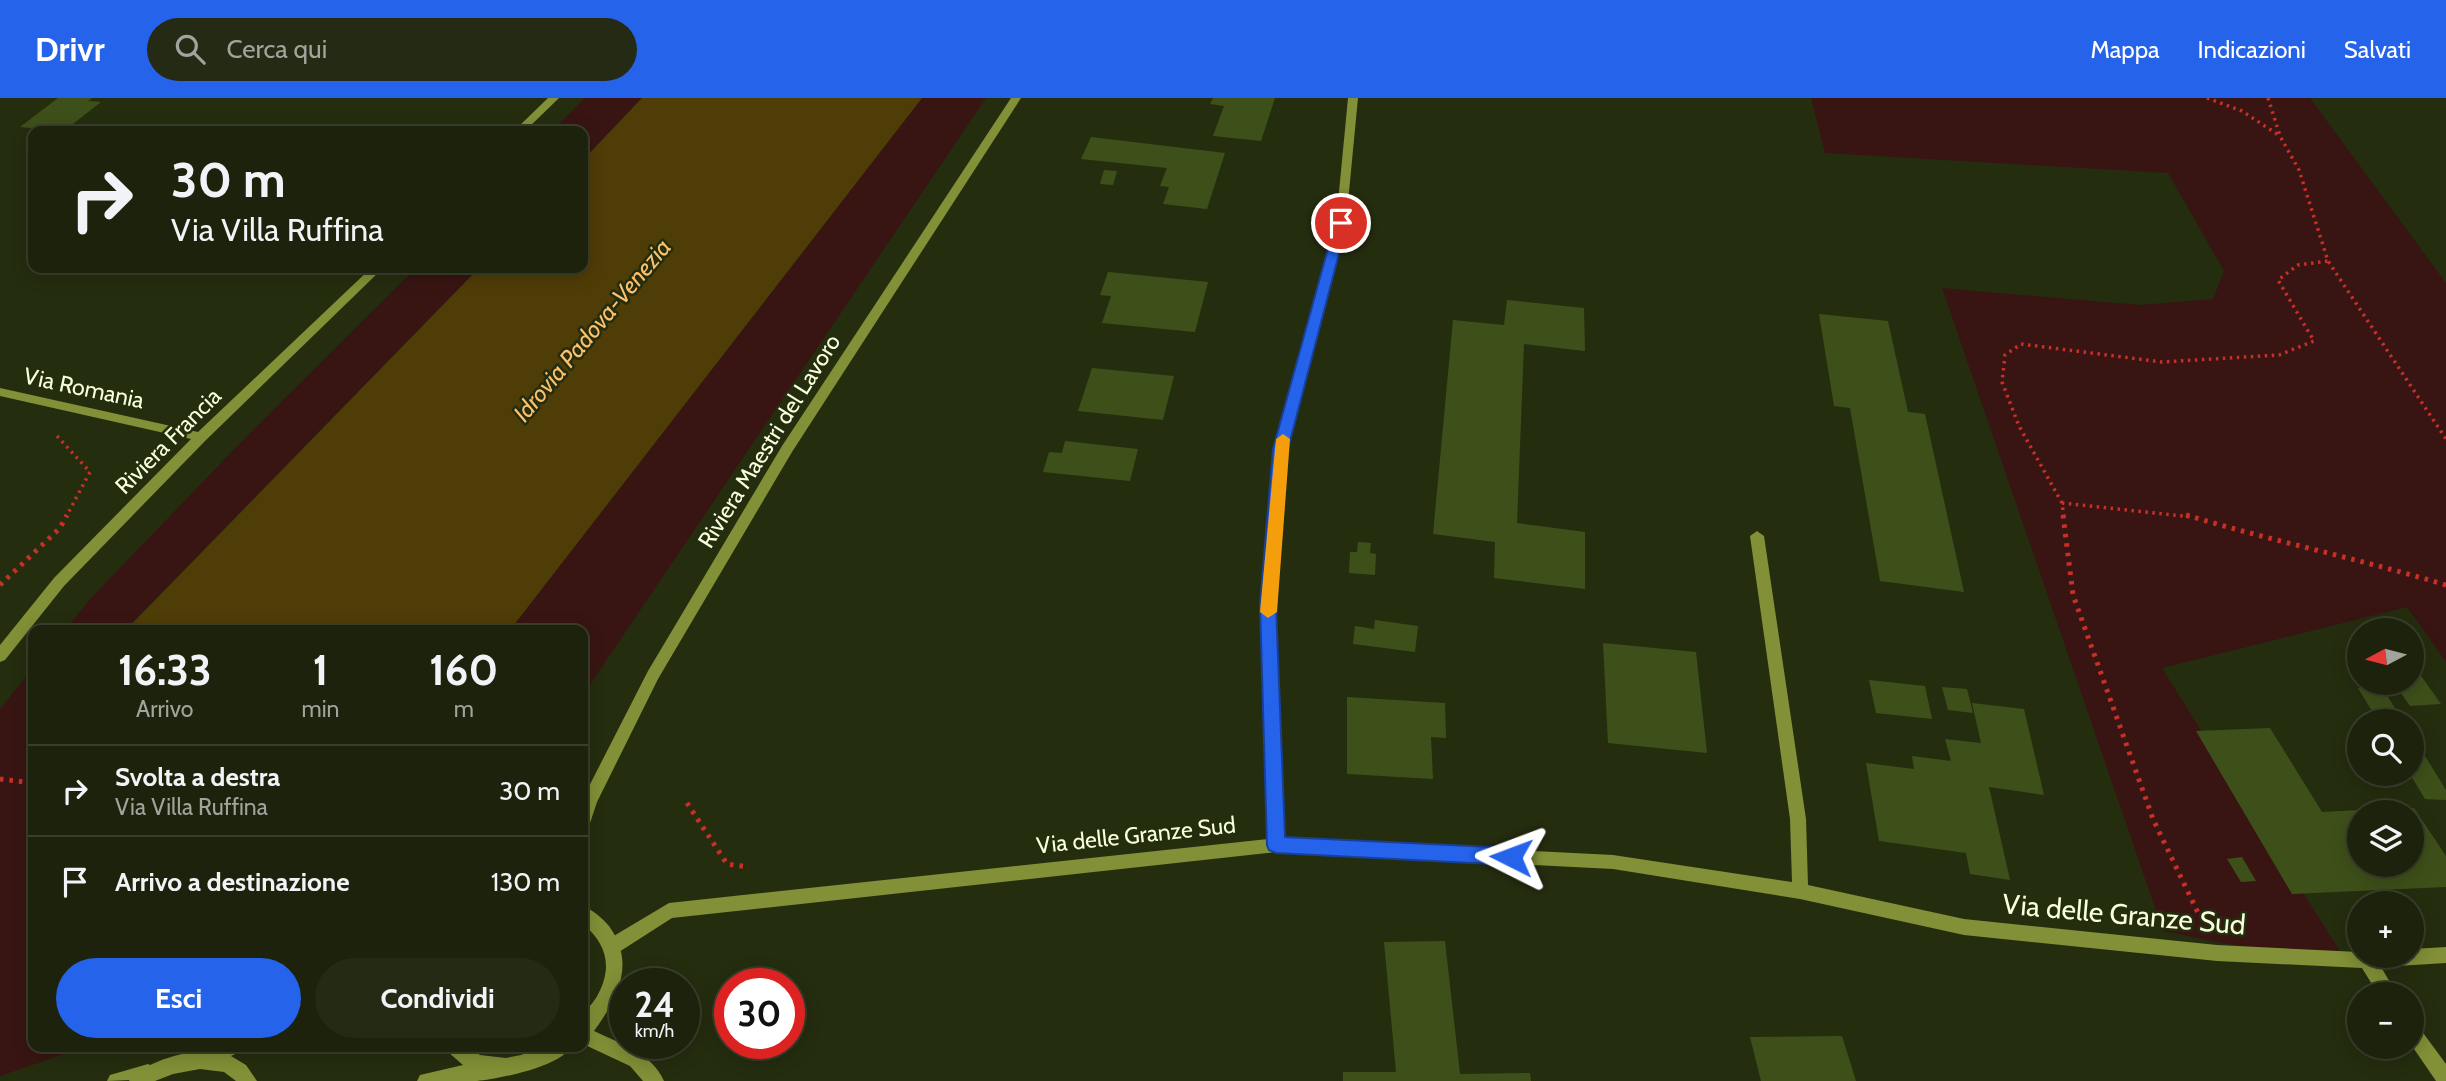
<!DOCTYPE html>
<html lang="it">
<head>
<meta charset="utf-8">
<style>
	:root { --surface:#1c220b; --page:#252a14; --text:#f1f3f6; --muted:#a0a49d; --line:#3a3f2c; --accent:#2563eb }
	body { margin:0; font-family:Cabin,sans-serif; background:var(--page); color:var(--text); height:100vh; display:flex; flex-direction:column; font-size:26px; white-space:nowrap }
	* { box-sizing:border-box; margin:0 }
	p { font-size:23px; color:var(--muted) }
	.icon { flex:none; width:38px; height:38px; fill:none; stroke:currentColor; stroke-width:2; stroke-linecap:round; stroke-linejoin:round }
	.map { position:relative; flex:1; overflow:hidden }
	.panel { position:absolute; left:28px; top:527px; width:560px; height:427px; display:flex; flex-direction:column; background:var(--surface); border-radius:14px; box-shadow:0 4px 18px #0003,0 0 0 2px var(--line) }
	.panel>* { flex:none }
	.guide { position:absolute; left:28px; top:28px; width:560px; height:147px; border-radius:14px; box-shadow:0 4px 18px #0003,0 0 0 2px var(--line); background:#1c220b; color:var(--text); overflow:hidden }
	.needle { width:46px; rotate:263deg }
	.tools { position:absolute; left:2347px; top:520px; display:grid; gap:14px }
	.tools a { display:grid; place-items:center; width:77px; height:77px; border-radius:50%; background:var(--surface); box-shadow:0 4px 18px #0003,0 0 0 2px var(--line); font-size:35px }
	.speed { position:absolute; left:609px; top:870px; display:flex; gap:14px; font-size:35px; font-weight:700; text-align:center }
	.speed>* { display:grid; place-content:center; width:91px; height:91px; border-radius:50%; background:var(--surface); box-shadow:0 4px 18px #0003,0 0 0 2px var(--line); line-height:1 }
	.speed small { font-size:18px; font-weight:400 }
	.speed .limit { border:10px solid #d22; background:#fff; color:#111 }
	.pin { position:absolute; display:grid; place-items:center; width:60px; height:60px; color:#fff; margin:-30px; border:4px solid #fff; border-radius:50%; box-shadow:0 2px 7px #0007 }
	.me { position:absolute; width:77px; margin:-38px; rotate:273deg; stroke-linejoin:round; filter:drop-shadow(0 0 5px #0008) }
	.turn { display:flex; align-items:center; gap:24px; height:147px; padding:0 28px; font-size:32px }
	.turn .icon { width:91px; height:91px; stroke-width:2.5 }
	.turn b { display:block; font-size:49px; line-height:60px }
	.eta { display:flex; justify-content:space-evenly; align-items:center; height:119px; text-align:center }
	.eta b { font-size:42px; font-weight:700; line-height:49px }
	.cta { display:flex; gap:14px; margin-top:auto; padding:14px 28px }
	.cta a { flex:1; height:80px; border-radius:42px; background:var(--accent); color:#fff; font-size:28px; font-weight:700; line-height:80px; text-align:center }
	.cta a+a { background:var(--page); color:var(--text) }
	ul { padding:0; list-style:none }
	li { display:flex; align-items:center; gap:21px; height:91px; padding:0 28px; border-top:2px solid var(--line) }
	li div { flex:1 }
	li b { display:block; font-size:26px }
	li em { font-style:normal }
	header { display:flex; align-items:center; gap:42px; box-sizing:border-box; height:98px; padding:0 35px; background:var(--accent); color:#fff }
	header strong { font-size:33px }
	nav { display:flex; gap:38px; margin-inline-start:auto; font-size:24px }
	.search { width:490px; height:63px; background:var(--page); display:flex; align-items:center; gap:18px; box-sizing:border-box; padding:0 24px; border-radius:38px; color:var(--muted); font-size:26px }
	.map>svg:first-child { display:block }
	.green { fill:#381512 }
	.water { fill:#4f3d07 }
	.building { fill:#3e501a }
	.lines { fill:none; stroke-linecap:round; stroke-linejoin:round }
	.path-far1 { stroke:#c83027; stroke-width:3.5; stroke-dasharray:2.5 4.5; stroke-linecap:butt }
	.path { stroke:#c83027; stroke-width:5; stroke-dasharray:3.5 6; stroke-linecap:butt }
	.minor { fill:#829037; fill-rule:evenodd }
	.tertiary { fill:#829037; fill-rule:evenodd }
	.route { fill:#2563eb; stroke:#184099; stroke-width:2 }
	.slow { fill:#f59e0b }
	.labels { text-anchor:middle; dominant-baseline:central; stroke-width:5; stroke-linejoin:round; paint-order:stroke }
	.street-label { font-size:23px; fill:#f7ffdc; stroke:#252d0f }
	.water-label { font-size:24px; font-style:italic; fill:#ffc06a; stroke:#252d0f }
	.near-street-label { font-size:28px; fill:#f7ffdc; stroke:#252d0f }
</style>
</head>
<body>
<header>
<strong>Drivr</strong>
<div class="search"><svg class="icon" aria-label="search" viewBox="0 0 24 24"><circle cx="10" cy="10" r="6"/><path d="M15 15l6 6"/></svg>Cerca qui</div>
<nav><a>Mappa</a><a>Indicazioni</a><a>Salvati</a></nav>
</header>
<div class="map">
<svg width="2446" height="983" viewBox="0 0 2446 983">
	<rect width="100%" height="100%" fill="#252d0f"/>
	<path class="green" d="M585 0H642L583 62V33H552Z
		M922 0H986L583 597V532H510Z
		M1811 0H2310L2446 185V564L2407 509 2162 570 2344 860 2232 847 2163 833 1942 190 2140 207 2213 201 2224 173 2168 75 1825 55Z
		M416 170H479L128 529 132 532H65L91 500 245 340Z
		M33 570V948L84 949 0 978V611Z"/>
	<path class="water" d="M642 0H922L510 532H132L128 530 479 170H583V62Z"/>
	<path class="building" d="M58 0H92L88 3 101 4 64 33 20 29Z
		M1213 0H1275L1261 43 1213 38 1224 8 1210 6Z
		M1091 39 1225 55 1207 111 1163 106 1169 89 1160 88 1167 70 1081 61Z
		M1104 72 1117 73 1113 87 1100 86Z
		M1108 174 1208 184 1195 234 1102 225 1111 198 1100 197Z
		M1507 202 1584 210 1585 253 1524 246 1517 425 1585 434V491L1494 480 1495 444 1433 436 1453 222 1504 227Z
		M1819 216 1888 223 1908 314 1925 316 1964 494 1880 483 1850 310 1834 308Z
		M1092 270 1174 278 1163 322 1078 313Z
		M1065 343 1138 351 1130 383 1043 374 1049 354 1062 355Z
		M1358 444 1371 445 1370 455 1376 456 1375 477 1349 475 1350 454H1357Z
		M1375 522 1418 528 1415 554 1353 546 1355 528 1374 531Z
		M1603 545 1696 554 1707 655 1608 645Z
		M2412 565 2441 606 2410 608 2393 584H2412Z
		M1869 582 1925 588 1932 621 1876 615Z
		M1942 589 1967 591 1973 615 1948 612Z
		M2358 590 2383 591 2403 623H2378Z
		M1347 599 1445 605 1446 640 1431 639 1433 681 1347 676Z
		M1972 605 2024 611 2044 697 1989 689 2010 782 1970 776 1966 755 1879 743 1866 665 1914 671 1912 658 1951 663 1945 641 1981 645Z
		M2270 630 2322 714 2359 712V766H2412V714H2368V712L2414 710 2446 758V789L2292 796 2196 633Z
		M2412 637 2446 692V702L2425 701 2410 676Z
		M2242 759 2256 783 2241 784 2227 761Z
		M1445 843 1460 976 1530 975 1531 983H1343V974H1396L1384 844Z
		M1842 938 1856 983H1761L1750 939Z"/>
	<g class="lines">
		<path class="path-far1" d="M2207 0 2242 13 2280 38
			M2268 0 2280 38 2299 72 2328 163 2446 341
			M57 338 90 374 66 419
			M2062 405 2019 328 2002 284 2005 257 2021 246 2162 264 2279 257 2314 243 2278 182 2298 167 2328 163
			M2064 419 2062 405 2191 419"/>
		<path class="path" d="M2063 417 2073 497 2153 721 2200 819
			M2186 417C2272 443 2360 461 2446 487
			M0 487 60 430 67 417
			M0 681 33 685
			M687 705 727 766 749 769"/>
		<path class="minor" d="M548 0H559L525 33H514Z
			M1348 0H1358L1346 125 1286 351 1275 507 1284 740 1613 757 1792 784 1790 721 1750 438 1757 433 1764 438 1806 721 1808 787 1964 821 2217 847 2359 854V858H2412V851L2446 849V865L2381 869 2397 896H2378L2362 870 2217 863 1964 837 1800 801 1613 771 1276 754 672 820 619 854 613 856 607 854 605 848 607 842 669 805 1268 741 1261 507 1274 351 1336 125Z
			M371 170H383L206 342 64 488 5 562 0 564V547L54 480 191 341 0 298V290L198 334Z
			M2412 925 2418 928 2446 966V983H2436L2412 948Z
			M148 966 154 969 157 975 154 981 107 983 110 977Z"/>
		<path class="tertiary" d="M1011 0H1021L792 354 658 581 597 704 589 728 583 730V700L648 573 782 348Z
			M583 808C593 812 602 820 609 828 636 865 618 900 594 933 619 945 652 955 664 983H643L630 968 583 946C583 938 580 925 583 918 586 912 592 906 596 900 613 871 608 847 583 826Z
			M213 948H242L239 954 231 958 246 967 257 983H236L224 974 200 971 173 976 155 983H129L132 977C145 969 159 962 174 958 187 954 201 955 213 948Z
			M445 948H467L480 957 506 960 521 957 544 948H571C562 969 497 981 477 983 457 983 437 983 417 983L420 977 463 967 448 954Z"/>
	</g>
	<path class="route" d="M1341 121 1347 125 1288 351 1276 507 1285 739 1511 750 1517 753 1520 759 1517 765 1511 767 1276 755 1269 752 1267 747 1260 507 1273 351 1335 125Z"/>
	<path class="slow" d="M1283 336 1290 341 1277 514 1268 520 1260 514 1276 341Z"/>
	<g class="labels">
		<g class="street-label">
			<text transform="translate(84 290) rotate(12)">Via Romania</text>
			<text transform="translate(168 343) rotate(-45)">Riviera Francia</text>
			<text transform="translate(769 343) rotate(-58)">Riviera Maestri del Lavoro</text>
			<text transform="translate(1136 737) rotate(-6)">Via delle Granze Sud</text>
		</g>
		<g class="water-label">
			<text transform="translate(592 232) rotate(-50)">Idrovia Padova-Venezia</text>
		</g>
		<g class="near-street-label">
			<text transform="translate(2124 816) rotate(5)">Via delle Granze Sud</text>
		</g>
	</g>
</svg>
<div class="tools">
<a><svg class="needle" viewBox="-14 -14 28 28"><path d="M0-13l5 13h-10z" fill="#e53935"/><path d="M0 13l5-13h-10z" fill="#a0a49d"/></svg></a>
<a><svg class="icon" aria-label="search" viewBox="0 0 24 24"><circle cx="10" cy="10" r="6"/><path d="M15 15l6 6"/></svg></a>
<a><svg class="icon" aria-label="layers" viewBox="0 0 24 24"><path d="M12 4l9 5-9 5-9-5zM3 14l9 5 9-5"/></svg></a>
<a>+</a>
<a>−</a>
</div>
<div class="speed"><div>24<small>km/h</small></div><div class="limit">30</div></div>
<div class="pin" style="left:1341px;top:125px;background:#d93025"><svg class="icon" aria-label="arrive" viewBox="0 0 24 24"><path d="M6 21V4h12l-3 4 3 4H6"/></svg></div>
<svg class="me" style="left:1511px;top:759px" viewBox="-20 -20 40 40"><path d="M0-17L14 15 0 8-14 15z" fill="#2563eb" stroke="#fff" stroke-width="4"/></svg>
<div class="guide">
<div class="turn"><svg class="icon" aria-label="right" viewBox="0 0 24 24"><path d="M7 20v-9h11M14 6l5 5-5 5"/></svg><div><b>30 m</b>Via Villa Ruffina</div></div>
</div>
<section class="panel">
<div class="eta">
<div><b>16:33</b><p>Arrivo</p></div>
<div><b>1</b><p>min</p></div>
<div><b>160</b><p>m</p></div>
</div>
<ul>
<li><svg class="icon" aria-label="right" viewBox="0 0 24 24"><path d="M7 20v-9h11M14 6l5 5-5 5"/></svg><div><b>Svolta a destra</b><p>Via Villa Ruffina</p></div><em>30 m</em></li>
<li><svg class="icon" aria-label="arrive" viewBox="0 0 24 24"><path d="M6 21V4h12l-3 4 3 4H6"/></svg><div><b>Arrivo a destinazione</b></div><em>130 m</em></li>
</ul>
<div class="cta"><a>Esci</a><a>Condividi</a></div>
</section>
</div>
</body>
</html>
